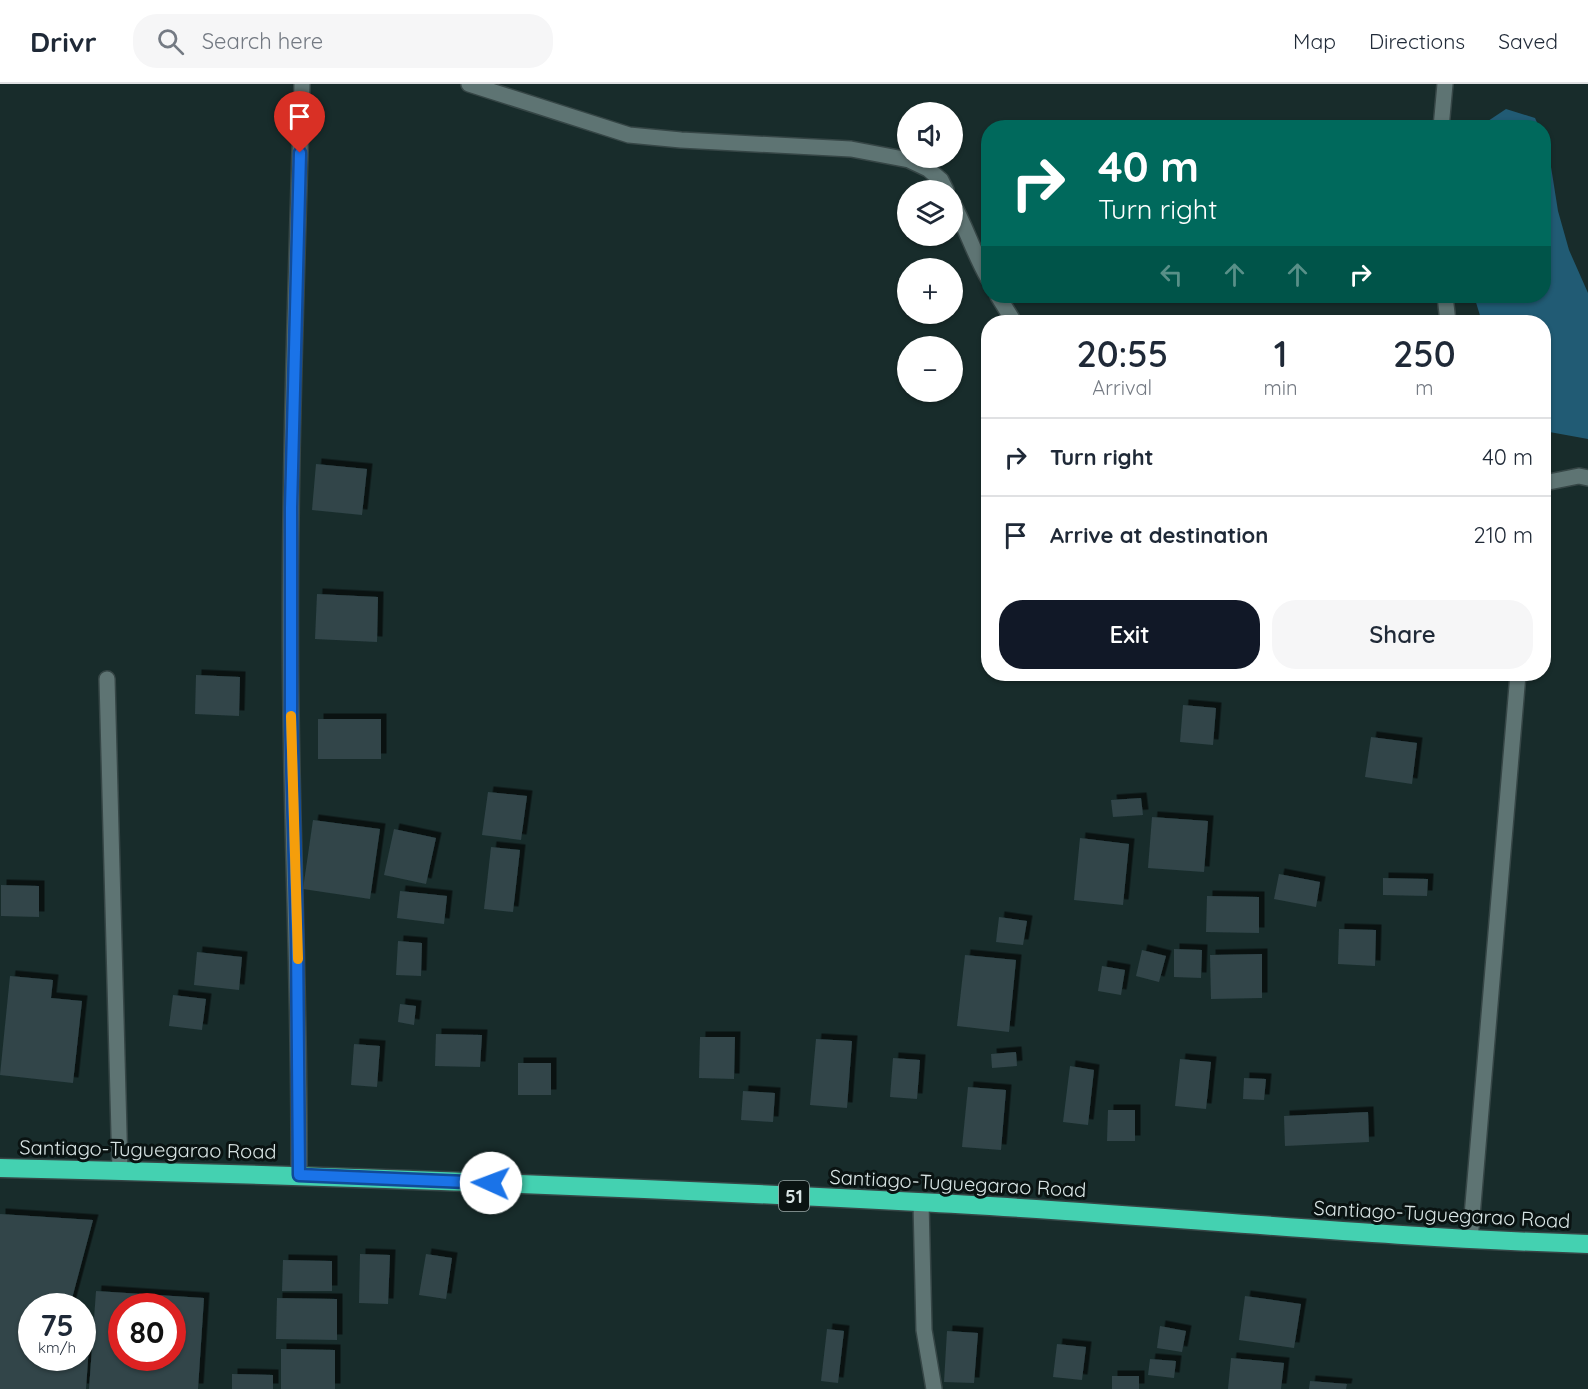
<!DOCTYPE html>
<html lang="en">
<head>
<meta charset="utf-8">
<style>
	:root { --surface:#fff; --page:#f6f6f7; --text:#1f2937; --muted:#747a83; --line:#e0e1e3; --accent:#111827 }
	body { margin:0; font-family:Quicksand,sans-serif; background:var(--page); color:var(--text); height:100vh; display:flex; flex-direction:column; font-size:22px; white-space:nowrap }
	* { box-sizing:border-box; margin:0 }
	p { font-size:20px; color:var(--muted) }
	.icon { flex:none; width:33px; height:33px; fill:none; stroke:currentColor; stroke-width:2; stroke-linecap:round; stroke-linejoin:round }
	.map { position:relative; flex:1; overflow:hidden }
	.details { position:absolute; left:981px; top:231px; width:570px; height:366px; display:flex; flex-direction:column; background:var(--surface); border-radius:24px; box-shadow:0 2px 4px #0004 }
	.details>* { flex:none }
	.guide { position:absolute; left:981px; top:36px; width:570px; height:183px; border-radius:24px; box-shadow:0 2px 4px #0004; background:#00695c; color:#fff; overflow:hidden }
	.tools { position:absolute; left:897px; top:18px; display:grid; gap:12px }
	.tools a { display:grid; place-items:center; width:66px; height:66px; border-radius:50%; background:var(--surface); box-shadow:0 2px 4px #0004; font-size:30px }
	.speed { position:absolute; left:18px; top:1209px; display:flex; gap:12px; font-size:30px; font-weight:700; text-align:center }
	.speed>* { display:grid; place-content:center; width:78px; height:78px; border-radius:50%; background:var(--surface); box-shadow:0 2px 4px #0004; line-height:1 }
	.speed small { font-size:15px; font-weight:400 }
	.speed .limit { border:9px solid #d22; background:#fff; color:#111 }
	.pin { position:absolute; display:grid; place-items:center; width:51px; height:51px; color:#fff; margin:-62px -26px; border-radius:50% 50% 50% 0; rotate:-45deg; box-shadow:0 0 6px #0007 }
	.pin .icon { rotate:45deg }
	.me { position:absolute; width:66px; margin:-33px; rotate:272deg; stroke-linejoin:round; filter:drop-shadow(0 0 4px #0008) }
	.turn { display:flex; align-items:center; gap:21px; height:126px; padding:0 18px; font-size:27px }
	.turn .icon { width:78px; height:78px; stroke-width:2.5 }
	.turn b { display:block; font-size:42px; line-height:51px }
	.lanes { display:flex; align-items:center; height:57px; padding:0 18px; background:#0003; justify-content:center; gap:30px; direction:ltr }
	.lanes .off { opacity:.35 }
	.eta { display:flex; justify-content:space-evenly; align-items:center; height:102px; text-align:center }
	.eta b { font-size:36px; font-weight:600; line-height:42px }
	.action { display:flex; gap:12px; margin-top:auto; padding:12px 18px }
	.action a { flex:1; height:69px; border-radius:24px; background:var(--accent); color:#fff; font-size:24px; font-weight:600; line-height:69px; text-align:center }
	.action a+a { background:var(--page); color:var(--text) }
	ul { padding:0; list-style:none }
	li { display:flex; align-items:center; gap:18px; height:78px; padding:0 18px; border-top:2px solid var(--line) }
	li div { flex:1 }
	li b { display:block; font-size:22px }
	li em { font-style:normal }
	header { display:flex; align-items:center; gap:36px; box-sizing:border-box; height:84px; padding:0 30px; background:var(--surface); border-bottom:2px solid var(--line) }
	header strong { font-size:28px }
	nav { display:flex; gap:33px; margin-inline-start:auto; font-size:21px }
	.search { width:420px; height:54px; background:var(--page); display:flex; align-items:center; gap:15px; box-sizing:border-box; padding:0 21px; border-radius:24px; color:var(--muted); font-size:22px }
	.map>svg:first-child { display:block }
	.water { fill:#215b74 }
	.building { fill:#314549; fill-rule:evenodd; filter:url(#shadow) }
	.lines { fill:none; stroke-linecap:round; stroke-linejoin:round }
	.street-casing { stroke:#364646; stroke-width:18 }
	.highway-casing { stroke:#364646; stroke-width:21 }
	.street { stroke:#5e7473; stroke-width:15 }
	.highway { stroke:#44d1b1; stroke-width:18 }
	.route-casing { stroke:#114b97; stroke-width:15 }
	.route { stroke:#1a73e8; stroke-width:10 }
	.slow { stroke:#f59e0b; stroke-width:10 }
	.labels { text-anchor:middle; dominant-baseline:central; stroke-width:6; stroke-linejoin:round; paint-order:stroke }
	.shield { fill:#0a1312; stroke:#9ba6a6; stroke-width:1.5 }
	.shield-label { font-size:18px; font-weight:bold; fill:#d9e5e5 }
	.street-label { font-size:20px; fill:#d9e5e5; stroke:#0a1312 }
</style>
</head>
<body>
<header>
<strong>Drivr</strong>
<div class="search"><svg class="icon" aria-label="search" viewBox="0 0 24 24"><circle cx="10" cy="10" r="6"/><path d="M15 15l6 6"/></svg>Search here</div>
<nav><a>Map</a><a>Directions</a><a>Saved</a></nav>
</header>
<div class="map">
<svg width="1588" height="1305" viewBox="0 0 1588 1305">
	<defs>
		<filter id="shadow"><feDropShadow dx="5.5" dy="-5.5" stdDeviation="0" flood-color="#0009"/></filter>
	</defs>
	<rect width="100%" height="100%" fill="#182c2b"/>
	<path class="water" d="M1506 25 1535 34 1539 43H1479Z
		M1544 54 1548 64 1558 127 1569 166 1588 209V355L1544 347V238H1482L1474 212H1544Z"/>
	<path class="building" d="M316 380 367 385 362 431 312 426Z
		M317 510 378 513 377 558 315 555Z
		M196 591 240 593 239 632 195 630Z
		M1183 621 1216 624 1213 661 1180 658Z
		M318 635H381V675H318Z
		M1371 653 1417 659 1412 700 1365 693Z
		M488 708 527 712 521 756 482 751Z
		M1141 714 1143 731 1113 733 1111 716Z
		M1152 733 1208 737 1204 788 1148 784Z
		M313 736 380 745 370 815 303 805Z
		M394 745 436 754 426 800 384 791Z
		M1080 754 1129 760 1123 821 1074 816Z
		M491 763 520 766 513 828 484 825Z
		M1279 790 1320 798 1316 823 1274 815Z
		M1383 794 1428 795 1427 812 1383 811Z
		M1 801 39 802V833L1 832Z
		M400 807 447 812 444 840 397 834Z
		M1207 812 1259 813V849L1206 848Z
		M999 833 1027 837 1023 861 996 858Z
		M1339 845 1376 846 1375 882 1338 880Z
		M398 857 422 859 421 892 396 891Z
		M1174 865 1202 866 1201 894 1174 893Z
		M1142 866 1166 872 1159 898 1136 892Z
		M197 868 242 873 239 906 194 901Z
		M1262 870V914L1211 915 1210 871Z
		M965 871 1016 876 1009 948 957 942Z
		M1102 882 1125 886 1121 911 1098 907Z
		M10 892 53 896 51 914 82 917 73 999 0 991Z
		M173 911 206 915 202 946 169 942Z
		M400 920 416 922 414 941 398 938Z
		M436 950 482 951 480 983 435 982Z
		M700 953H735L734 995 699 994Z
		M816 955 852 957 847 1024 810 1021Z
		M354 960 380 962 377 1003 351 1001Z
		M1016 968 1017 982 992 984 991 970Z
		M893 974 920 976 917 1015 890 1013Z
		M1180 975 1211 978 1206 1025 1175 1022Z
		M518 979H551V1011H518Z
		M1070 982 1094 986 1088 1041 1063 1038Z
		M1244 994 1266 995 1264 1016 1243 1015Z
		M968 1003 1006 1006 1001 1066 962 1063Z
		M743 1007 775 1009 773 1038 741 1036Z
		M1108 1026H1135V1057H1107Z
		M1368 1028 1369 1058 1285 1062 1284 1032Z
		M0 1130 93 1136 70 1222H32V1274H82V1245L90 1247 86 1305H0Z
		M360 1170 390 1171 388 1220 359 1219Z
		M426 1170 452 1174 446 1215 419 1211Z
		M283 1176 332 1177V1207H282Z
		M96 1207 204 1214 198 1305H89ZM122 1222H172V1274H122Z
		M1245 1212 1301 1220 1294 1264 1239 1256Z
		M277 1214 337 1215V1256L276 1255Z
		M1160 1242 1186 1247 1182 1268 1157 1264Z
		M827 1245 844 1247 838 1299 821 1297Z
		M947 1247 978 1249 974 1299 944 1298Z
		M1057 1260 1086 1263 1082 1296 1053 1293Z
		M281 1265 335 1266V1305H281Z
		M1231 1274 1284 1279 1281 1305H1228Z
		M1150 1275 1176 1277 1174 1294 1148 1291Z
		M232 1290 273 1291V1305H232Z
		M1112 1292H1139V1305H1112Z
		M1310 1297 1347 1300 1346 1305H1309Z"/>
	<g class="lines">
		<g class="street-casing">
			<path id="street" d="M469 0 629 51 681 56 851 65 909 76 928 85 941 96 946 106
				M1441 44 1445 0
				M952 118C966 143 974 170 988 194
				M998 212 1014 238
				M1445 212 1448 238
				M1544 399 1579 392 1588 394
				M107 595 120 1087
				M299 1091C300 937 293 784 291 630 288 420 296 210 302 0
				M921 1118 924 1246 934 1305
				M1470 1156 1518 590"/>
		</g>
		<g class="highway-casing">
			<path id="highway" d="M0 1084C306 1091 612 1102 918 1118 1142 1129 1364 1153 1588 1160"/>
		</g>
		<use href="#street" class="street"/>
		<use href="#highway" class="highway"/>
	</g>
	<g class="lines">
		<g class="route-casing">
			<path id="route" d="M300 69 291 424V631L297 855 299 1091 491 1099"/>
		</g>
		<use href="#route" class="route"/>
		<path class="slow" d="M291 632 298 875"/>
	</g>
	<g class="labels">
		<rect class="shield" x="779" y="1097" width="30" height="30" rx="4.5"/>
		<g class="shield-label">
			<text x="794" y="1112">51</text>
		</g>
		<g class="street-label">
			<text transform="translate(148 1065) rotate(1)">Santiago-Tuguegarao Road</text>
			<text transform="translate(958 1099) rotate(3)">Santiago-Tuguegarao Road</text>
			<text transform="translate(1442 1130) rotate(3)">Santiago-Tuguegarao Road</text>
		</g>
	</g>
</svg>
<div class="tools">
<a><svg class="icon" aria-label="sound" viewBox="0 0 24 24"><path d="M4 9h4l5-4v14l-5-4H4zM17 9q2 3 0 6"/></svg></a>
<a><svg class="icon" aria-label="layers" viewBox="0 0 24 24"><path d="M12 4l9 5-9 5-9-5zM3 14l9 5 9-5"/></svg></a>
<a>+</a>
<a>−</a>
</div>
<div class="speed"><div>75<small>km/h</small></div><div class="limit">80</div></div>
<div class="pin" style="left:300px;top:69px;background:#d93025"><svg class="icon" aria-label="arrive" viewBox="0 0 24 24"><path d="M6 21V4h12l-3 4 3 4H6"/></svg></div>
<svg class="me" style="left:491px;top:1099px" viewBox="-20 -20 40 40"><circle r="19" fill="#fff"/><path d="M0-13L10 11 0 6-10 11z" fill="#1a73e8"/></svg>
<div class="guide">
<div class="turn"><svg class="icon" aria-label="right" viewBox="0 0 24 24"><path d="M7 20v-9h11M14 6l5 5-5 5"/></svg><div><b>40 m</b>Turn right</div></div>
<div class="lanes"><svg class="icon off" aria-label="left" viewBox="0 0 24 24"><path d="M17 20v-9H6M10 6l-5 5 5 5"/></svg><svg class="icon off" aria-label="ahead" viewBox="0 0 24 24"><path d="M12 20V5M6 11l6-6 6 6"/></svg><svg class="icon off" aria-label="ahead" viewBox="0 0 24 24"><path d="M12 20V5M6 11l6-6 6 6"/></svg><svg class="icon" aria-label="right" viewBox="0 0 24 24"><path d="M7 20v-9h11M14 6l5 5-5 5"/></svg></div>
</div>
<section class="details">
<div class="eta">
<div><b>20:55</b><p>Arrival</p></div>
<div><b>1</b><p>min</p></div>
<div><b>250</b><p>m</p></div>
</div>
<ul>
<li><svg class="icon" aria-label="right" viewBox="0 0 24 24"><path d="M7 20v-9h11M14 6l5 5-5 5"/></svg><div><b>Turn right</b></div><em>40 m</em></li>
<li><svg class="icon" aria-label="arrive" viewBox="0 0 24 24"><path d="M6 21V4h12l-3 4 3 4H6"/></svg><div><b>Arrive at destination</b></div><em>210 m</em></li>
</ul>
<div class="action"><a>Exit</a><a>Share</a></div>
</section>
</div>
</body>
</html>
